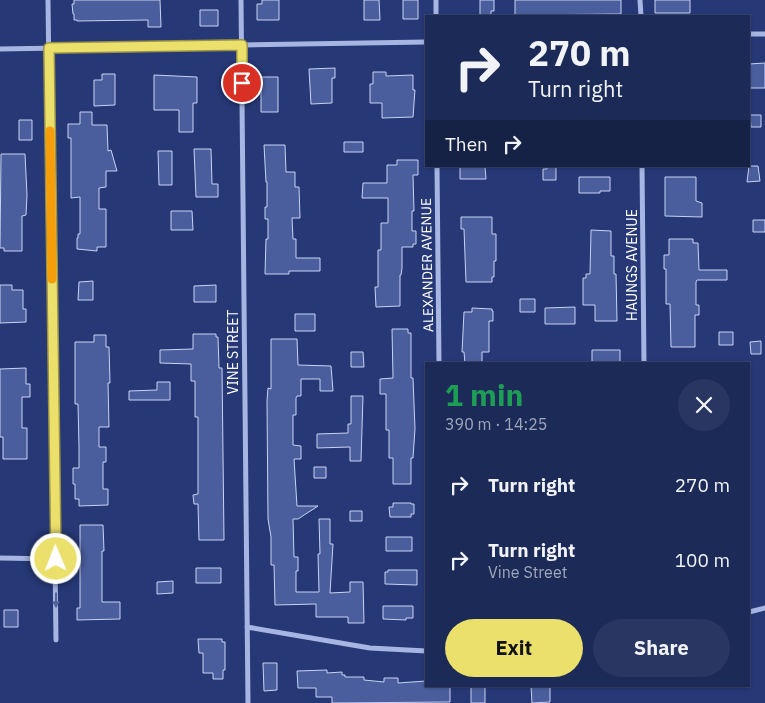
<!DOCTYPE html>
<html lang="en">
<head>
<meta charset="utf-8">
<style>
	:root { --surface:#1c2a58; --page:#293661; --text:#f1f3f6; --muted:#a0a7ba; --line:#3a466e; --accent:#ebe06c }
	body { margin:0; font-family:"IBM Plex Sans",sans-serif; background:var(--page); color:var(--text); height:100vh; display:flex; flex-direction:column; font-size:19px; white-space:nowrap }
	* { box-sizing:border-box; margin:0 }
	p { font-size:16px; color:var(--muted) }
	.icon { flex:none; width:28px; height:28px; fill:none; stroke:currentColor; stroke-width:2; stroke-linecap:round; stroke-linejoin:round }
	.map { position:relative; flex:1; overflow:hidden }
	.sheet { position:absolute; left:425px; top:362px; width:325px; height:325px; display:flex; flex-direction:column; background:var(--surface); border-radius:0px; box-shadow:0 1px 4px #0004,0 0 0 1px var(--line) }
	.sheet>* { flex:none }
	.banner { position:absolute; left:425px; top:15px; width:325px; height:152px; border-radius:0px; box-shadow:0 1px 4px #0004,0 0 0 1px var(--line); background:#1c2a58; color:var(--text); overflow:hidden }
	.pin { position:absolute; display:grid; place-items:center; width:42px; height:42px; color:#fff; margin:-21px; border:2px solid #fff; border-radius:50%; box-shadow:0 1px 5px #0007 }
	.me { position:absolute; width:55px; margin:-28px; rotate:359deg; stroke-linejoin:round; filter:drop-shadow(0 0 4px #0008) }
	.turn { display:flex; align-items:center; gap:18px; height:105px; padding:0 20px; font-size:22px }
	.turn .icon { width:65px; height:65px; stroke-width:2.5 }
	.turn b { display:block; font-size:35px; line-height:42px }
	.then { display:flex; align-items:center; height:48px; padding:0 20px; background:#0003; gap:10px; font-size:19px }
	.round { display:grid; place-items:center; flex:none; width:52px; height:52px; border-radius:26px; background:var(--page) }
	.summary { display:flex; align-items:center; justify-content:space-between; height:85px; padding:0 20px }
	h1 { font-size:30px; font-weight:700; line-height:38px; color:#1e9e55 }
	.cta { display:flex; gap:10px; margin-top:auto; padding:10px 20px }
	.cta a { flex:1; height:58px; border-radius:30px; background:var(--accent); color:#111; font-size:20px; font-weight:700; line-height:58px; text-align:center }
	.cta a+a { background:var(--page); color:var(--text) }
	ul { padding:0; list-style:none }
	li { display:flex; align-items:center; gap:15px; height:75px; padding:0 20px }
	li div { flex:1 }
	li b { display:block; font-size:19px }
	li em { font-style:normal }
	.map>svg:first-child { display:block }
	.building { fill:#4a5e9d; stroke:#c8d3f2 }
	.lines { fill:none; stroke-linecap:round; stroke-linejoin:round }
	.minor { stroke:#a6b5e2; stroke-width:5 }
	.oneway { fill:#53649c }
	.route-casing { stroke:#999246; stroke-width:12 }
	.route { stroke:#ebe06c; stroke-width:9 }
	.slow { stroke:#f59e0b; stroke-width:9 }
	.labels { text-anchor:middle; dominant-baseline:central; stroke-width:4; stroke-linejoin:round; paint-order:stroke }
	.street-label { font-size:14px; fill:#fff; stroke:#263876 }
</style>
</head>
<body>
<div class="map">
<svg width="765" height="703" viewBox="0 0 765 703">
	<rect width="100%" height="100%" fill="#263876"/>
	<path class="building" d="M74 0H160L161 27H148V20L77 21V20H74V14H73L72 4H74Z
		M262 0H279V20H257V4H262Z
		M364 0H379L380 20H364Z
		M403 0H418V19H403Z
		M480 0H494V11H491V15H480Z
		M515 0H621V14L515 15Z
		M655 0H690V13H655Z
		M200 10H218V26H200Z
		M765 63V88H749V64Z
		M335 68V78H332V103L311 104 309 69Z
		M373 72H386V76L413 75V90H415L413 117 382 118V103H370V84H373Z
		M102 74H115V105L94 106V80H102Z
		M154 75 197 77V103H193V132H179V110H154Z
		M261 77H278V112H261Z
		M80 112H92V125H107L108 151 111 150 117 171H106V187L99 188V209H106V247H97V251L77 249V238H78V234H80V197L71 198V138H68V124H80Z
		M750 115H761V127H751Z
		M19 120H32V140H19Z
		M344 142H363V152H344Z
		M264 145H285L286 172H295V187H299L300 218H292L293 239H296V258H320V271H289V274H265L266 239H268V219H265V207H267V182H266Z
		M194 149H211L212 184H218V197H196Z
		M158 151H172V185H159Z
		M1 154H25L27 195 26 215 22 216V251H4V248H0Z
		M397 160H418V175H413L414 211H412V231H416V244H413V247H402V268L401 275H400V306L376 307 375 287H378V250H381V223H388V198H362L363 183H387V165H397Z
		M460 166H485L486 179H460Z
		M547 166H556V180H543V169H547Z
		M749 166H758L760 181 747 182Z
		M579 177H610V191H600V193H579Z
		M665 177H696V201L702 203V217L665 216Z
		M171 211H192L193 230H171Z
		M461 217H492V234H496V261H494V277H492V282H466L464 229H461Z
		M753 220H765V232H753Z
		M591 230 611 231V256H614V274H616L617 321H595V305H583V278H586V274H590Z
		M669 239H693V243H698L699 270H727V280H697L696 282V305H699V315H695V347H671L670 304H666V269H664V255H669Z
		M93 281V300H78L79 282Z
		M0 285H12V290H23V309H26V322L0 323Z
		M216 285V302H194V286Z
		M520 299H535V312H520Z
		M575 307V324H545V308Z
		M472 308 492 309V311H493V321H489V352H482V364H465L464 352H462L464 312H472Z
		M295 314H315V331H295Z
		M392 329H408V333H411V378H413L415 429 413 458H411V484H393V458H389V430H386V394H380V379L393 378Z
		M719 332H733V345H719Z
		M193 334H216V337H218L219 368H222L224 540H199L198 504H194L193 495 198 494V417H195V381H191V364L160 363V350L193 349Z
		M94 335H106V347H109L110 383H108L109 427H99V447H106V462H103V489H108V505L79 506V499H75V484H73V468H79V447L78 404H75V342H94Z
		M271 339H297L298 365 331 366 333 391H320V379H301V396H297L296 398V415H293V445L301 446V459H294L297 506H318L298 519H293L294 557H298V571H296V592H319L318 554H320L319 519H330V544H333L330 593 350 592V582H363L364 623H348V617H316V604L275 605 274 565H271V537L268 519 267 401 268 388 271 389Z
		M761 341V354H751L750 342Z
		M592 350H620V364H592Z
		M351 352H363L364 367H351Z
		M26 368V384H30V397H22V428H27V459H3V437H0V369Z
		M157 382H170V400H129V391L157 390Z
		M351 396H363L361 461H350V447L317 448V434L348 433V424H351Z
		M314 467H326V478H314Z
		M393 503H411V504H414V514H411V517H390L389 507H393Z
		M350 511H362V521H350Z
		M80 525H103L104 551H102V602H120V619L77 620V608H80Z
		M386 537H412V551H386Z
		M196 568H221V583H196Z
		M388 570H417V585L385 584V572H388Z
		M173 581V593L157 594V582Z
		M383 606H413V618H406V620L383 619Z
		M4 610H18V627H4Z
		M198 639H222V642H225V670H223V679H213V673H203V653H199Z
		M263 663H277V690L264 691Z
		M327 670V673L342 672V675H345V677H364V680L384 682V678H398V683L426 681V686H450V702L332 703V697H316V688H298L297 671Z
		M471 686H485V703H471Z
		M531 686H550V702L532 703Z"/>
	<g class="lines">
		<path class="minor" d="M48 0 56 640
			M241 0 248 703
			M436 0V16
			M640 0 641 16
			M749 34H765
			M0 49 426 42
			M437 166 439 364
			M642 166 644 364
			M0 558 56 559
			M749 612 765 608
			M247 627 370 648 426 651"/>
	</g>
	<defs><path id="oneway-solid" d="M-6-.8H1V-3.2L6.5 0L1 3.2V.8H-6Z" transform="scale(1.25)"/></defs>
	<use class="oneway" href="#oneway-solid" transform="translate(56 600) rotate(90)"/>
	<g class="lines">
		<g class="route-casing">
			<path id="route" d="M56 559 49 48 242 45V83"/>
		</g>
		<use href="#route" class="route"/>
		<path class="slow" d="M50 131 52 279"/>
	</g>
	<g class="labels">
		<g class="street-label">
			<text transform="translate(427 265) rotate(-91)">ALEXANDER AVENUE</text>
			<text transform="translate(632 265) rotate(-90)">HAUNGS AVENUE</text>
			<text transform="translate(233 352) rotate(-90)">VINE STREET</text>
		</g>
	</g>
</svg>
<div class="pin" style="left:242px;top:83px;background:#d93025"><svg class="icon" aria-label="arrive" viewBox="0 0 24 24"><path d="M6 21V4h12l-3 4 3 4H6"/></svg></div>
<svg class="me" style="left:56px;top:559px" viewBox="-20 -20 40 40"><circle r="17" fill="#ebe06c" stroke="#fff" stroke-width="3"/><path d="M0-11L8 9 0 5-8 9z" fill="#fff"/></svg>
<div class="banner">
<div class="turn"><svg class="icon" aria-label="right" viewBox="0 0 24 24"><path d="M7 20v-9h11M14 6l5 5-5 5"/></svg><div><b>270 m</b>Turn right</div></div>
<div class="then">Then<svg class="icon" aria-label="right" viewBox="0 0 24 24"><path d="M7 20v-9h11M14 6l5 5-5 5"/></svg></div>
</div>
<section class="sheet">
<div class="summary"><div><h1>1 min</h1><p>390 m · 14:25</p></div><a class="round"><svg class="icon" aria-label="close" viewBox="0 0 24 24"><path d="M6 6l12 12M18 6L6 18"/></svg></a></div>
<ul>
<li><svg class="icon" aria-label="right" viewBox="0 0 24 24"><path d="M7 20v-9h11M14 6l5 5-5 5"/></svg><div><b>Turn right</b></div><em>270 m</em></li>
<li><svg class="icon" aria-label="right" viewBox="0 0 24 24"><path d="M7 20v-9h11M14 6l5 5-5 5"/></svg><div><b>Turn right</b><p>Vine Street</p></div><em>100 m</em></li>
</ul>
<div class="cta"><a>Exit</a><a>Share</a></div>
</section>
</div>
</body>
</html>
